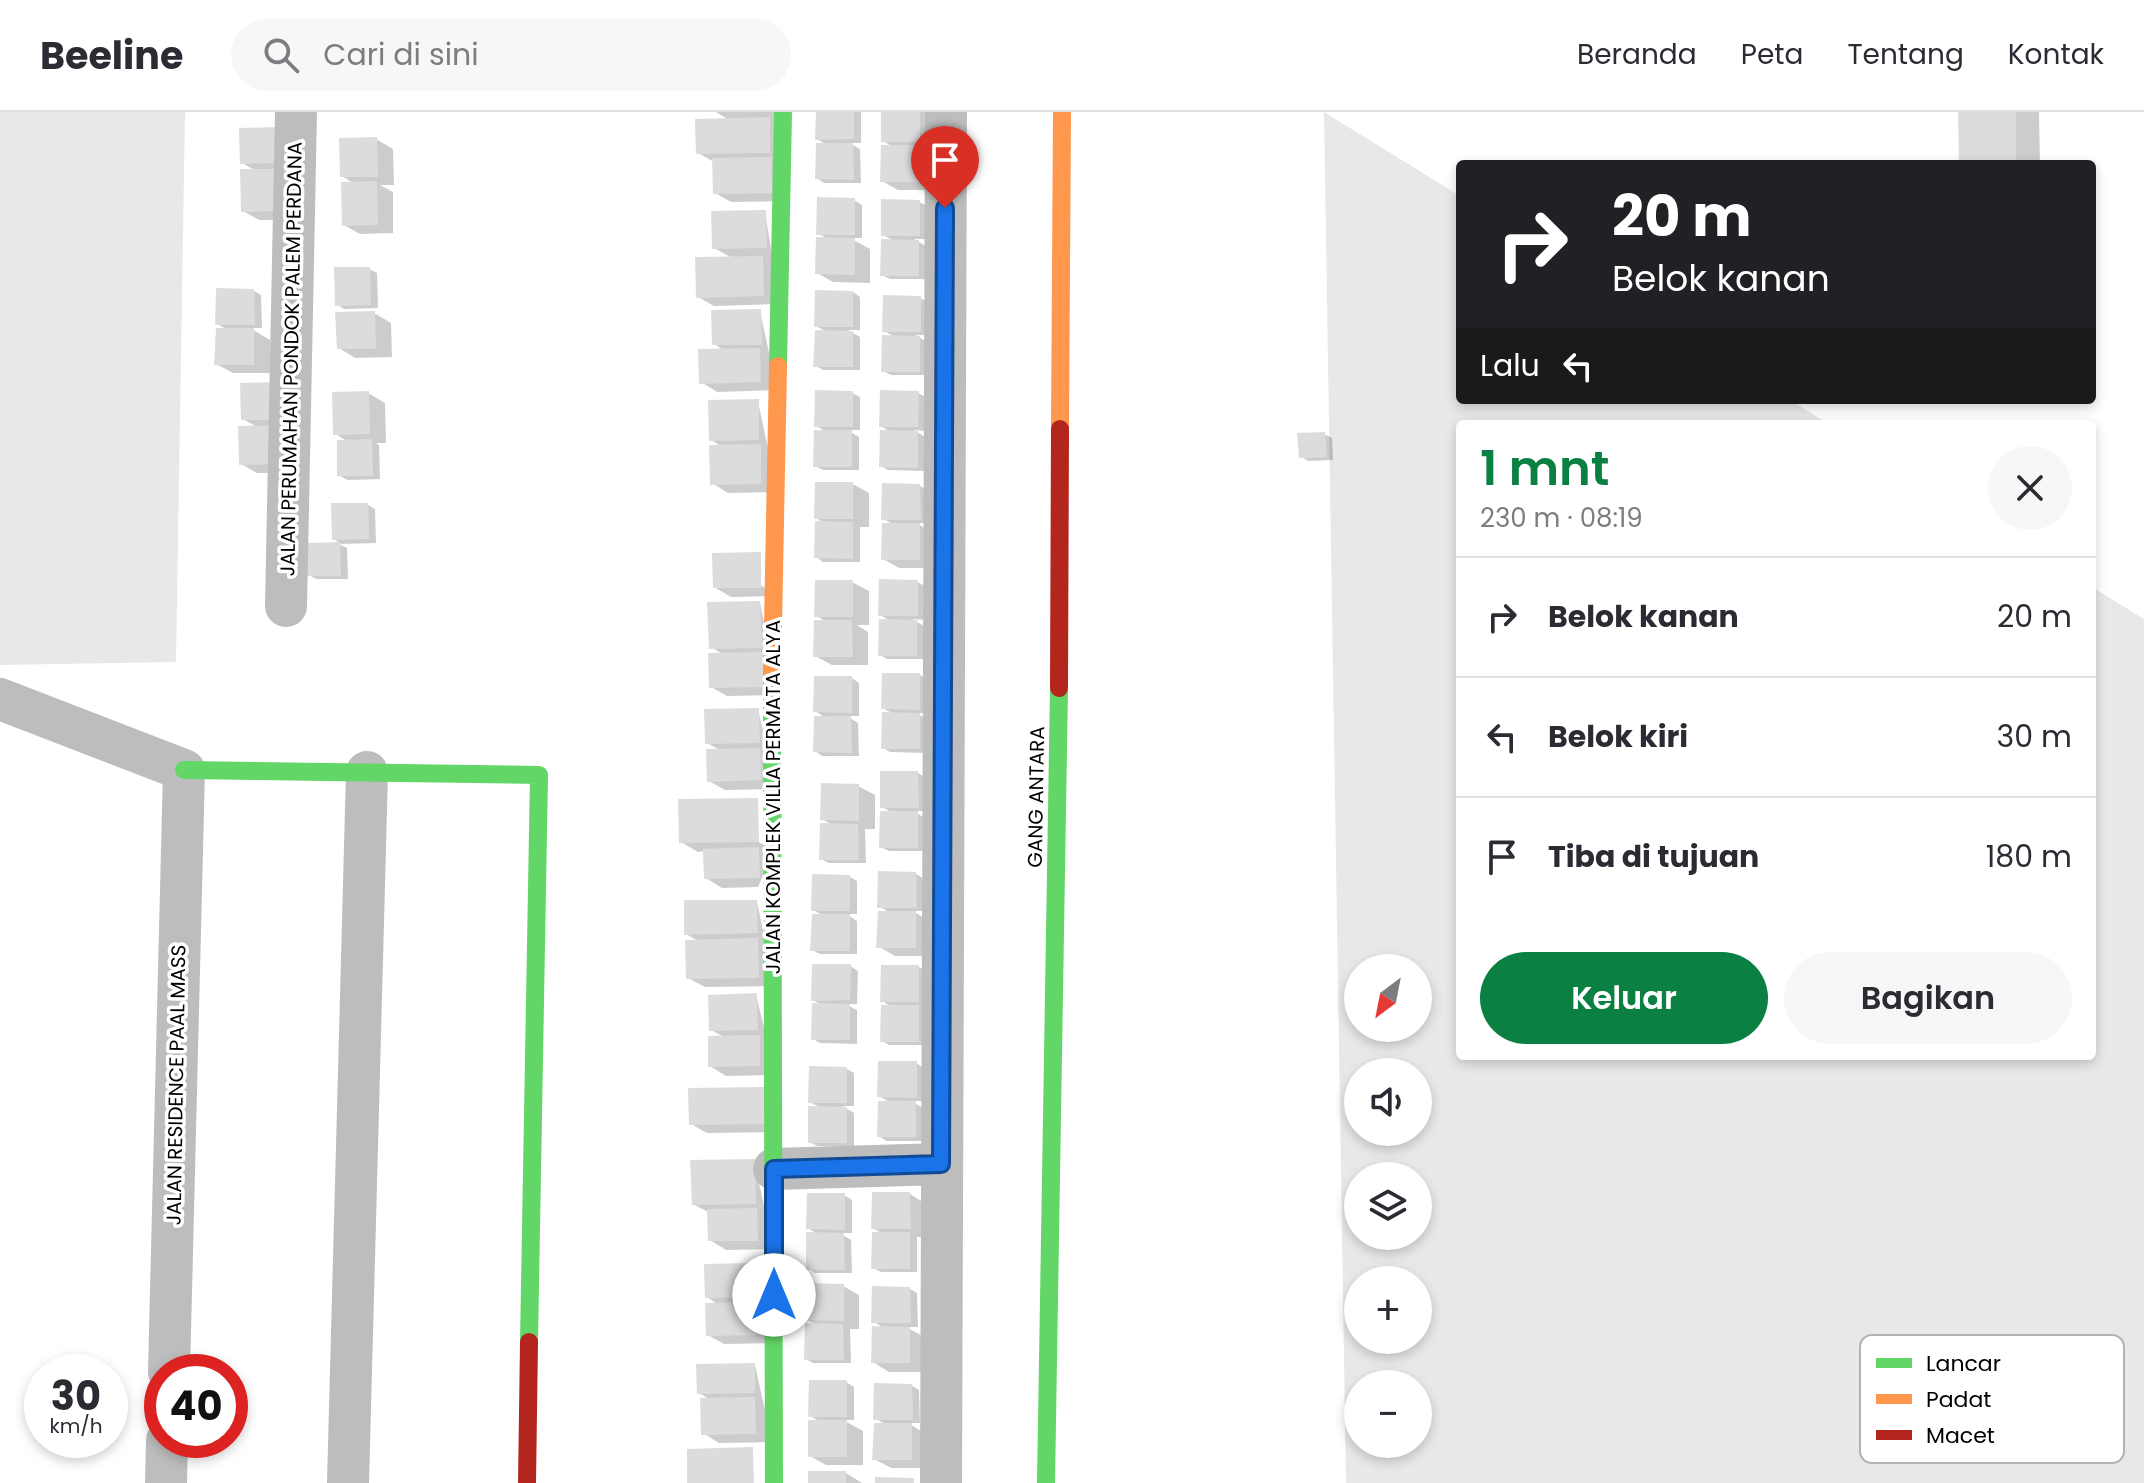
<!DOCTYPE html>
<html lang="id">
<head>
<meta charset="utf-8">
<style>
	:root { --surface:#fff; --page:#f7f7f7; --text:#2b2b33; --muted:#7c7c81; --line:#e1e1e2; --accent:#0b8043 }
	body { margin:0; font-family:Poppins,sans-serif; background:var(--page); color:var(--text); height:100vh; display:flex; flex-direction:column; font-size:30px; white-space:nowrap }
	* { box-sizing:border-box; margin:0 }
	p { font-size:26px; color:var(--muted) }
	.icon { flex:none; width:44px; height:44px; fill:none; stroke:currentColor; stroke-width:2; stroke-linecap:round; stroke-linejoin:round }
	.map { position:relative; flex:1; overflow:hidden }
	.sheet { position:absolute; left:1456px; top:308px; width:640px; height:640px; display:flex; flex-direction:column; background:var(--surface); border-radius:8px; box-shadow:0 4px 12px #0003 }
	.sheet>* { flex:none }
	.banner { position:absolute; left:1456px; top:48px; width:640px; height:244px; border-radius:8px; box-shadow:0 4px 12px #0003; background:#202124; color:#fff; overflow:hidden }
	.needle { width:52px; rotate:212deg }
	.buttons { position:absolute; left:1344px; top:842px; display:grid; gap:16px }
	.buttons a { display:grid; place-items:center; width:88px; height:88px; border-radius:50%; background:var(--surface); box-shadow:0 4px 12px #0003; font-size:40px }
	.speed { position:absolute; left:24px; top:1242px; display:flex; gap:16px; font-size:40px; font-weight:700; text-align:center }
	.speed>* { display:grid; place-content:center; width:104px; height:104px; border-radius:50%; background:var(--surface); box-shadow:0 4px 12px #0003; line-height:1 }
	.speed small { font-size:20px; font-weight:400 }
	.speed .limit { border:12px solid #d22; background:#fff; color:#111 }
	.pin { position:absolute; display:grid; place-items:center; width:68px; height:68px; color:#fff; margin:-82px -34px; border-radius:50% 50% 50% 0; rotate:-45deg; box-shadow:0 0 8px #0007 }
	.pin .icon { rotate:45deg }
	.me { position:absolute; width:88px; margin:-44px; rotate:0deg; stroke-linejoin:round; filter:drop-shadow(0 0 6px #0008) }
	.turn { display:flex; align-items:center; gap:28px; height:168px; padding:0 24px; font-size:36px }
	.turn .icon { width:104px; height:104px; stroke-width:2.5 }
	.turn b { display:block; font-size:56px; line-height:68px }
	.then { display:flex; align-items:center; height:76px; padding:0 24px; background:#0003; gap:16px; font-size:30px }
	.round { display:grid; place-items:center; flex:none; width:84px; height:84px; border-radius:42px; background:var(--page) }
	.headline { display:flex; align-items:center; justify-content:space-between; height:136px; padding:0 24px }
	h1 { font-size:48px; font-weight:600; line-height:60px; color:var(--accent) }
	.cta { display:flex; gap:16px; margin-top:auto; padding:16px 24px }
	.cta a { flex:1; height:92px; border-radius:48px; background:var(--accent); color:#fff; font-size:32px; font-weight:600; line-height:92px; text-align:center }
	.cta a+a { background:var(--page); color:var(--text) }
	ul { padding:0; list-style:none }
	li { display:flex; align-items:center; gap:24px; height:120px; padding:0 24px; border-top:2px solid var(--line) }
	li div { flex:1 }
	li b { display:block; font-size:30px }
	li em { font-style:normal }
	header { display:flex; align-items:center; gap:48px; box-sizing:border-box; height:112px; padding:0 40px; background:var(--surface); border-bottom:2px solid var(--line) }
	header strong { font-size:38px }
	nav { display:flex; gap:44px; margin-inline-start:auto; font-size:28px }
	.search { width:560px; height:72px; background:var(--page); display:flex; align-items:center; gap:20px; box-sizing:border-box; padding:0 28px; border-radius:44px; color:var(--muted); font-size:30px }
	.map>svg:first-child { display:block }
	.green { fill:#e8e8e8; fill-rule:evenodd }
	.shadow { fill:#0003 }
	.building { fill:#dcdcdc }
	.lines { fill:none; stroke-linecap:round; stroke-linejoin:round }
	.street { stroke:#bdbdbd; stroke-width:42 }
	.fast { stroke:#63d668; stroke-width:18 }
	.slow { stroke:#ff974d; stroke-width:18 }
	.jam { stroke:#b3261e; stroke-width:18 }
	.route-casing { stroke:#114b97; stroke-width:20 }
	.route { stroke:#1a73e8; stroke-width:14 }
	.labels { text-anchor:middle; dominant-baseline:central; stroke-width:7; stroke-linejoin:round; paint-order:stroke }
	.street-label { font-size:20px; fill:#000; stroke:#fff }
	.key { fill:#fff; stroke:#b2b2b2; stroke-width:2 }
	.key-label { font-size:22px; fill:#000 }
</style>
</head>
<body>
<header>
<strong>Beeline</strong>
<div class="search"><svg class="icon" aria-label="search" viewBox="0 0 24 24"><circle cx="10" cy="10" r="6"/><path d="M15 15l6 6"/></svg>Cari di sini</div>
<nav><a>Beranda</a><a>Peta</a><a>Tentang</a><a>Kontak</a></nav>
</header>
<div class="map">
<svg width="2144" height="1371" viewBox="0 0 2144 1371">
	<rect width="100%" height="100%" fill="#fff"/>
	<path class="green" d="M0 0H185L176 550 0 553Z
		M1324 0 1460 84V288H1790L1829 312H1460V944H2092V475L2144 507V1371H1346ZM1358 856H1418V916H1358ZM1358 960H1418V1020H1358ZM1358 1064H1418V1124H1358ZM1358 1168H1418V1228H1358ZM1358 1272H1418V1332H1358Z"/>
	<path class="shadow" d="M716 0H785L787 89 731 90 715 81 714 50 698 41 729 8Z
		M818 0H861V31H849L860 37 861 71H824L817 66 827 33 817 27Z
		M883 0H928L936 38H924L935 45V78H898L882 69 893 35 883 29Z
		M1960 0H2039L2040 52H1961Z
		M280 17 299 108H259L243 99 256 59 242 51Z
		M376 27 393 37 394 73H380L393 80V121L360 122 344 113 355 72 342 64Z
		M854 88 862 93V126H850L870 137V171L833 170 817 161 829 128 818 121Z
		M919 90 927 94V127H914L926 134V167H890L882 163 894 129 883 123Z
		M765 100 780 192 714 194 698 185 732 146 714 136Z
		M369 157 377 161 378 196 344 197 337 192Z
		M254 179 261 183 262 216H250L270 228V261H233L216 252 228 218 217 212Z
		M853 180 860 185V218H848L860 225V258H823L815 253 827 220 816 214Z
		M920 186 928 190V223H915L927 230V263H891L883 259 895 225 884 219Z
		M760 199 777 278 717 280 701 270 725 239 714 232Z
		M374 201 391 211 392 245 355 246 339 236Z
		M279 272 300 361H257L241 352 257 315 243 307Z
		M368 281 385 291 386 331H376L379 333 380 367 347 368 339 363 349 330 335 322Z
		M852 281 860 285V318H847L859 325V358H823L815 354 827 320 816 314Z
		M918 281 926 285 925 319 914 318 925 325V359L888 358 881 354 892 321 881 314Z
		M758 289 777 380 728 381 712 371 723 335 711 328Z
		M1324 322 1332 326 1333 348 1308 349 1301 344Z
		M853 372 869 381V415H860V450H823L816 445 826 412 816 406Z
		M920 374 927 378 928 411H916L936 423V456H899L883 447 894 413 884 407Z
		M368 393 375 397 376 431 341 432 334 427Z
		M339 432 347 436 348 467H316L309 463Z
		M714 443 777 484 731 485 714 475Z
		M852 470 869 479V513H857L868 520V553H832L815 544 827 510 816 504Z
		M917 470 925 474V508L912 507 924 514V547H887L880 543 892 510 880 503Z
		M760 491 779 583 727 584 711 575 724 543 711 535Z
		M920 563 927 567V601H915L927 607V641L890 640 883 636 893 602 883 596Z
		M852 566 859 571V604H847L858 611 859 644H822L815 639 826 606 815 599Z
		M758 598 777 677 725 678 709 669 722 639 707 631Z
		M918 661 926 666V699H913L925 706V739H889L881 735 893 701 882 695Z
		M858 674 875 683V717H865L866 751H829L821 747 832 713 822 707Z
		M680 689 774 738 758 775 722 776 706 766 705 739 698 740 681 730Z
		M916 762 923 766 924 799H912L932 810V844H895L878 834 890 801 879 794Z
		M850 765 857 769V802H846L857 809V842H820L812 838 824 804 813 798Z
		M757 790 775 874 705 875 688 866 700 830 686 822Z
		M850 854 858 859 857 892H845L857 898V932L820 931 813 927 823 894 813 888Z
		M919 855 935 865 926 933H889L882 929 892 895 882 889Z
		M756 883 776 963 726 964 710 954 724 925 711 918Z
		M916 951 924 956V989H911L923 996V1029H886L879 1024 891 991 879 984Z
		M847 957 854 961V994H842L854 1001V1034H817L810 1030 821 996 810 990Z
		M690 978 781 1020 707 1021 691 1012Z
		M754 1049 774 1137 726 1138 710 1128V1101L693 1092Z
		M910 1082 926 1092 927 1125H917V1160H881L873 1156 883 1122 873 1116Z
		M844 1083 852 1088V1121H839L851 1128 852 1161H815L808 1156 819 1123 808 1116Z
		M754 1153 772 1231 724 1232 708 1223 719 1193 707 1185Z
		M843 1174 859 1183V1217H850L851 1251H813L806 1247 817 1213 806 1207Z
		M910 1177 917 1181 918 1215H906L926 1226V1260H889L873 1250 884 1216 874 1210Z
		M755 1253 772 1330 719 1331 703 1321 711 1288 699 1281Z
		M846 1270 854 1275V1308H843L863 1319V1353H826L810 1344 821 1310 810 1304Z
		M912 1274 919 1278 920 1311H908L928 1323V1356H891L874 1347 886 1313 875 1306Z
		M846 1361 862 1371H810Z"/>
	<path class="building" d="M816 0H854V27L815 28Z
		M881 0H920V30H881Z
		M1958 0H2016V52H1959Z
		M770 5V41L696 42 695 7Z
		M280 15 281 51 240 52 239 16Z
		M377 25 378 65H340L339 26Z
		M816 31H853L854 68 815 67Z
		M881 33H919V70H880Z
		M771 45 772 81 713 82 712 46Z
		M240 57H282L283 99 241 100Z
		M377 69 378 113 342 114 341 70Z
		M817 85 855 86V123H816Z
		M881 87 920 88V124H881Z
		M766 98 767 136 712 137 711 99Z
		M816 125 855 126V163L815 162Z
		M881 127 919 128V164H880Z
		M763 144 764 184 696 186 695 145Z
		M334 155H370L371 193 335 194Z
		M216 176 254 177 255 213H215Z
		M815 178 853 179V215H814Z
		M883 183 921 184V220H882Z
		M761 197 762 233H712L711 198Z
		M375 199 376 237H337L335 200Z
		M216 216H254V253H214Z
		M815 218 853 219V255H813Z
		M882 223 920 224V260H881Z
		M760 236 761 270 699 272 698 237Z
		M279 270 280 308H241L240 271Z
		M815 278 853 279V315H814Z
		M880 278 919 279 918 315H879Z
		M369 279 370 322 333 323 332 280Z
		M759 287V328L709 329 708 288Z
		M284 313 285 352 239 353 238 314Z
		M814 318H852V355H813Z
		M880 318 918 319V356L879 355Z
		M1325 320 1327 345 1299 346 1297 321Z
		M372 327 373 364H337V328Z
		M761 332V372L710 373 709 333Z
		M815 370H853V407H814Z
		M882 371 920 372 921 408H881Z
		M331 391H368L369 427 332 428Z
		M815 409 853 410V447L814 446Z
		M882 411H920V448H881Z
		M340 430 341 464H307L306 431Z
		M761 440V476H713L712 441Z
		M879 467 918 468V504H878Z
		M815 468H853V505H814Z
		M760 489 762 536 709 537 707 490Z
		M879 507 917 508V544H878Z
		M814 508H852L853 545H813Z
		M763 540 764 575 709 576 708 541Z
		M882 561H920V598L881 597Z
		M814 564H852V601L813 600Z
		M759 596 760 631 705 632 704 597Z
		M882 600 920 601V637H881Z
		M814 604H851L852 641 813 640Z
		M760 636 761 668 707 670 706 637Z
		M880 659H918L919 696H880Z
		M821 671 859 672V709L820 708Z
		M758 686 759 730 679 731 678 687Z
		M880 699H918V736H879Z
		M820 711 858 712 859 748H819Z
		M759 735 760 766 704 767 703 737Z
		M878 759 916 760 917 796H877Z
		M812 762 850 763V799H811Z
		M684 788H757L758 821 684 823Z
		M878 799H916V836H876Z
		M812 802H850V839H810Z
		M758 826 759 866 686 867 685 828Z
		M812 852H851L850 888 811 889Z
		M881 853H919V890H880Z
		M757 881 758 918 709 919 708 883Z
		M812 891 850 892V928H811Z
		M881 893H919V930H880Z
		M760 923V954L708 955V924Z
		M878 949H917V986L877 985Z
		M809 954 847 955V991H808Z
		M765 975 766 1012 689 1013 688 976Z
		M878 989H916V1025H877Z
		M808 994 847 995V1031H808Z
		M755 1047 756 1092 692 1093 690 1048Z
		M872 1080H910L911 1117H871Z
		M807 1081H845V1118L806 1117Z
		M757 1096 758 1129H708L707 1097Z
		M806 1120 844 1121 845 1158H806Z
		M872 1120H910V1157H871Z
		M754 1151 755 1185 705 1186 704 1152Z
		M805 1171 844 1172V1209L804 1208Z
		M872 1174 910 1175 911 1211H871Z
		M755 1190 756 1223 706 1224 705 1191Z
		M805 1211 843 1212 844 1248H804Z
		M872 1214 910 1215V1251H871Z
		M755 1251V1281L697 1282 696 1252Z
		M809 1268H847V1305H808Z
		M874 1271 912 1272 913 1308H873Z
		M755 1285 756 1322 701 1323 700 1286Z
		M808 1308H847V1345H808Z
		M874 1311H912V1348H872Z
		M753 1335 754 1371H687V1337Z
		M808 1359H846V1371H808Z
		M875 1365 914 1366V1371H875Z"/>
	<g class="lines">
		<path class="street" d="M286 494 296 0
			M0 587 184 658 169 1260
			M774 1057 941 1052
			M166 1371 167 1328
			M348 1371 367 660
			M941 1371 946 0"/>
		<path class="fast" d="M778 254 783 0
			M772 565 774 1371
			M184 658 539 663 529 1230
			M1046 1371 1059 576"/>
		<path class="slow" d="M1060 317 1062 0
			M772 565 778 254"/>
		<path class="jam" d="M1059 576 1060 317
			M527 1371 529 1230"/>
	</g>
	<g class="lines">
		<g class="route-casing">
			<path id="route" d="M774 1183V1057L941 1052 945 96"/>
		</g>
		<use href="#route" class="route"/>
	</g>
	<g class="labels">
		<g class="street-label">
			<text transform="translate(291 247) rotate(-89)">JALAN PERUMAHAN PONDOK PALEM PERDANA</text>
			<text transform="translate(773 685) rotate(-90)">JALAN KOMPLEK VILLA PERMATA ALYA</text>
			<text transform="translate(1036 685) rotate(-89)">GANG ANTARA</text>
			<text transform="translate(176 973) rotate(-89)">JALAN RESIDENCE PAAL MASS</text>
		</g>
	</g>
	<rect x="1860" y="1223" width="264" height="128" rx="12" class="key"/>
	<rect x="1876" y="1246" width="36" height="10" fill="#63d668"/>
	<rect x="1876" y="1282" width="36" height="10" fill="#ff974d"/>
	<rect x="1876" y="1318" width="36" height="10" fill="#b3261e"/>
	<g class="key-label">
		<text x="1926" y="1259">Lancar</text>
		<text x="1926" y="1295">Padat</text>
		<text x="1926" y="1331">Macet</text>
	</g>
</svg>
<div class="buttons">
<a><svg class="needle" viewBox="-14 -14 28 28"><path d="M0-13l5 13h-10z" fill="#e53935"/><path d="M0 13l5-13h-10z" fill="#7c7c81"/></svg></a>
<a><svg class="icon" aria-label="sound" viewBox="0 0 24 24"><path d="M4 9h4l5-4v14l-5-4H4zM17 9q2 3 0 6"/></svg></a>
<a><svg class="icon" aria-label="layers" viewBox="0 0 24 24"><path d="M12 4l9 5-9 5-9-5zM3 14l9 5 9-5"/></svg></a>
<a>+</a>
<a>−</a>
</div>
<div class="speed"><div>30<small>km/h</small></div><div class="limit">40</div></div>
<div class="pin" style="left:945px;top:96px;background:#d93025"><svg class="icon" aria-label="arrive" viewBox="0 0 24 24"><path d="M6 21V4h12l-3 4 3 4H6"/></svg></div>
<svg class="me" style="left:774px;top:1183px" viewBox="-20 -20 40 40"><circle r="19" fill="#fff"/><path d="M0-13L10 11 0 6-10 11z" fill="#1a73e8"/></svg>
<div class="banner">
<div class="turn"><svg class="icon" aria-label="right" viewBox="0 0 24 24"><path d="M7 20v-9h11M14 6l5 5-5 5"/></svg><div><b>20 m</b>Belok kanan</div></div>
<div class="then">Lalu<svg class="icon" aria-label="left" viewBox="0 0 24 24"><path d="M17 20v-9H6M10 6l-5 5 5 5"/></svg></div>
</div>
<section class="sheet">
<div class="headline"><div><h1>1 mnt</h1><p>230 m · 08:19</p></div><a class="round"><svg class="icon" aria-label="close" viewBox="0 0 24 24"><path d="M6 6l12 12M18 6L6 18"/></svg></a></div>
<ul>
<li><svg class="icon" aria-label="right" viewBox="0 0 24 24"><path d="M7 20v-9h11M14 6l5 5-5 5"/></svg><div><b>Belok kanan</b></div><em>20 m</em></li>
<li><svg class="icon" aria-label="left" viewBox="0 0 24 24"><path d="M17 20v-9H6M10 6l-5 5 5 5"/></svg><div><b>Belok kiri</b></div><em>30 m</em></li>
<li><svg class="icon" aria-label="arrive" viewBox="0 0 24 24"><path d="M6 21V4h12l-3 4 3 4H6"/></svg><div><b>Tiba di tujuan</b></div><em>180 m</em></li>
</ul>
<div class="cta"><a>Keluar</a><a>Bagikan</a></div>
</section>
</div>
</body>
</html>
